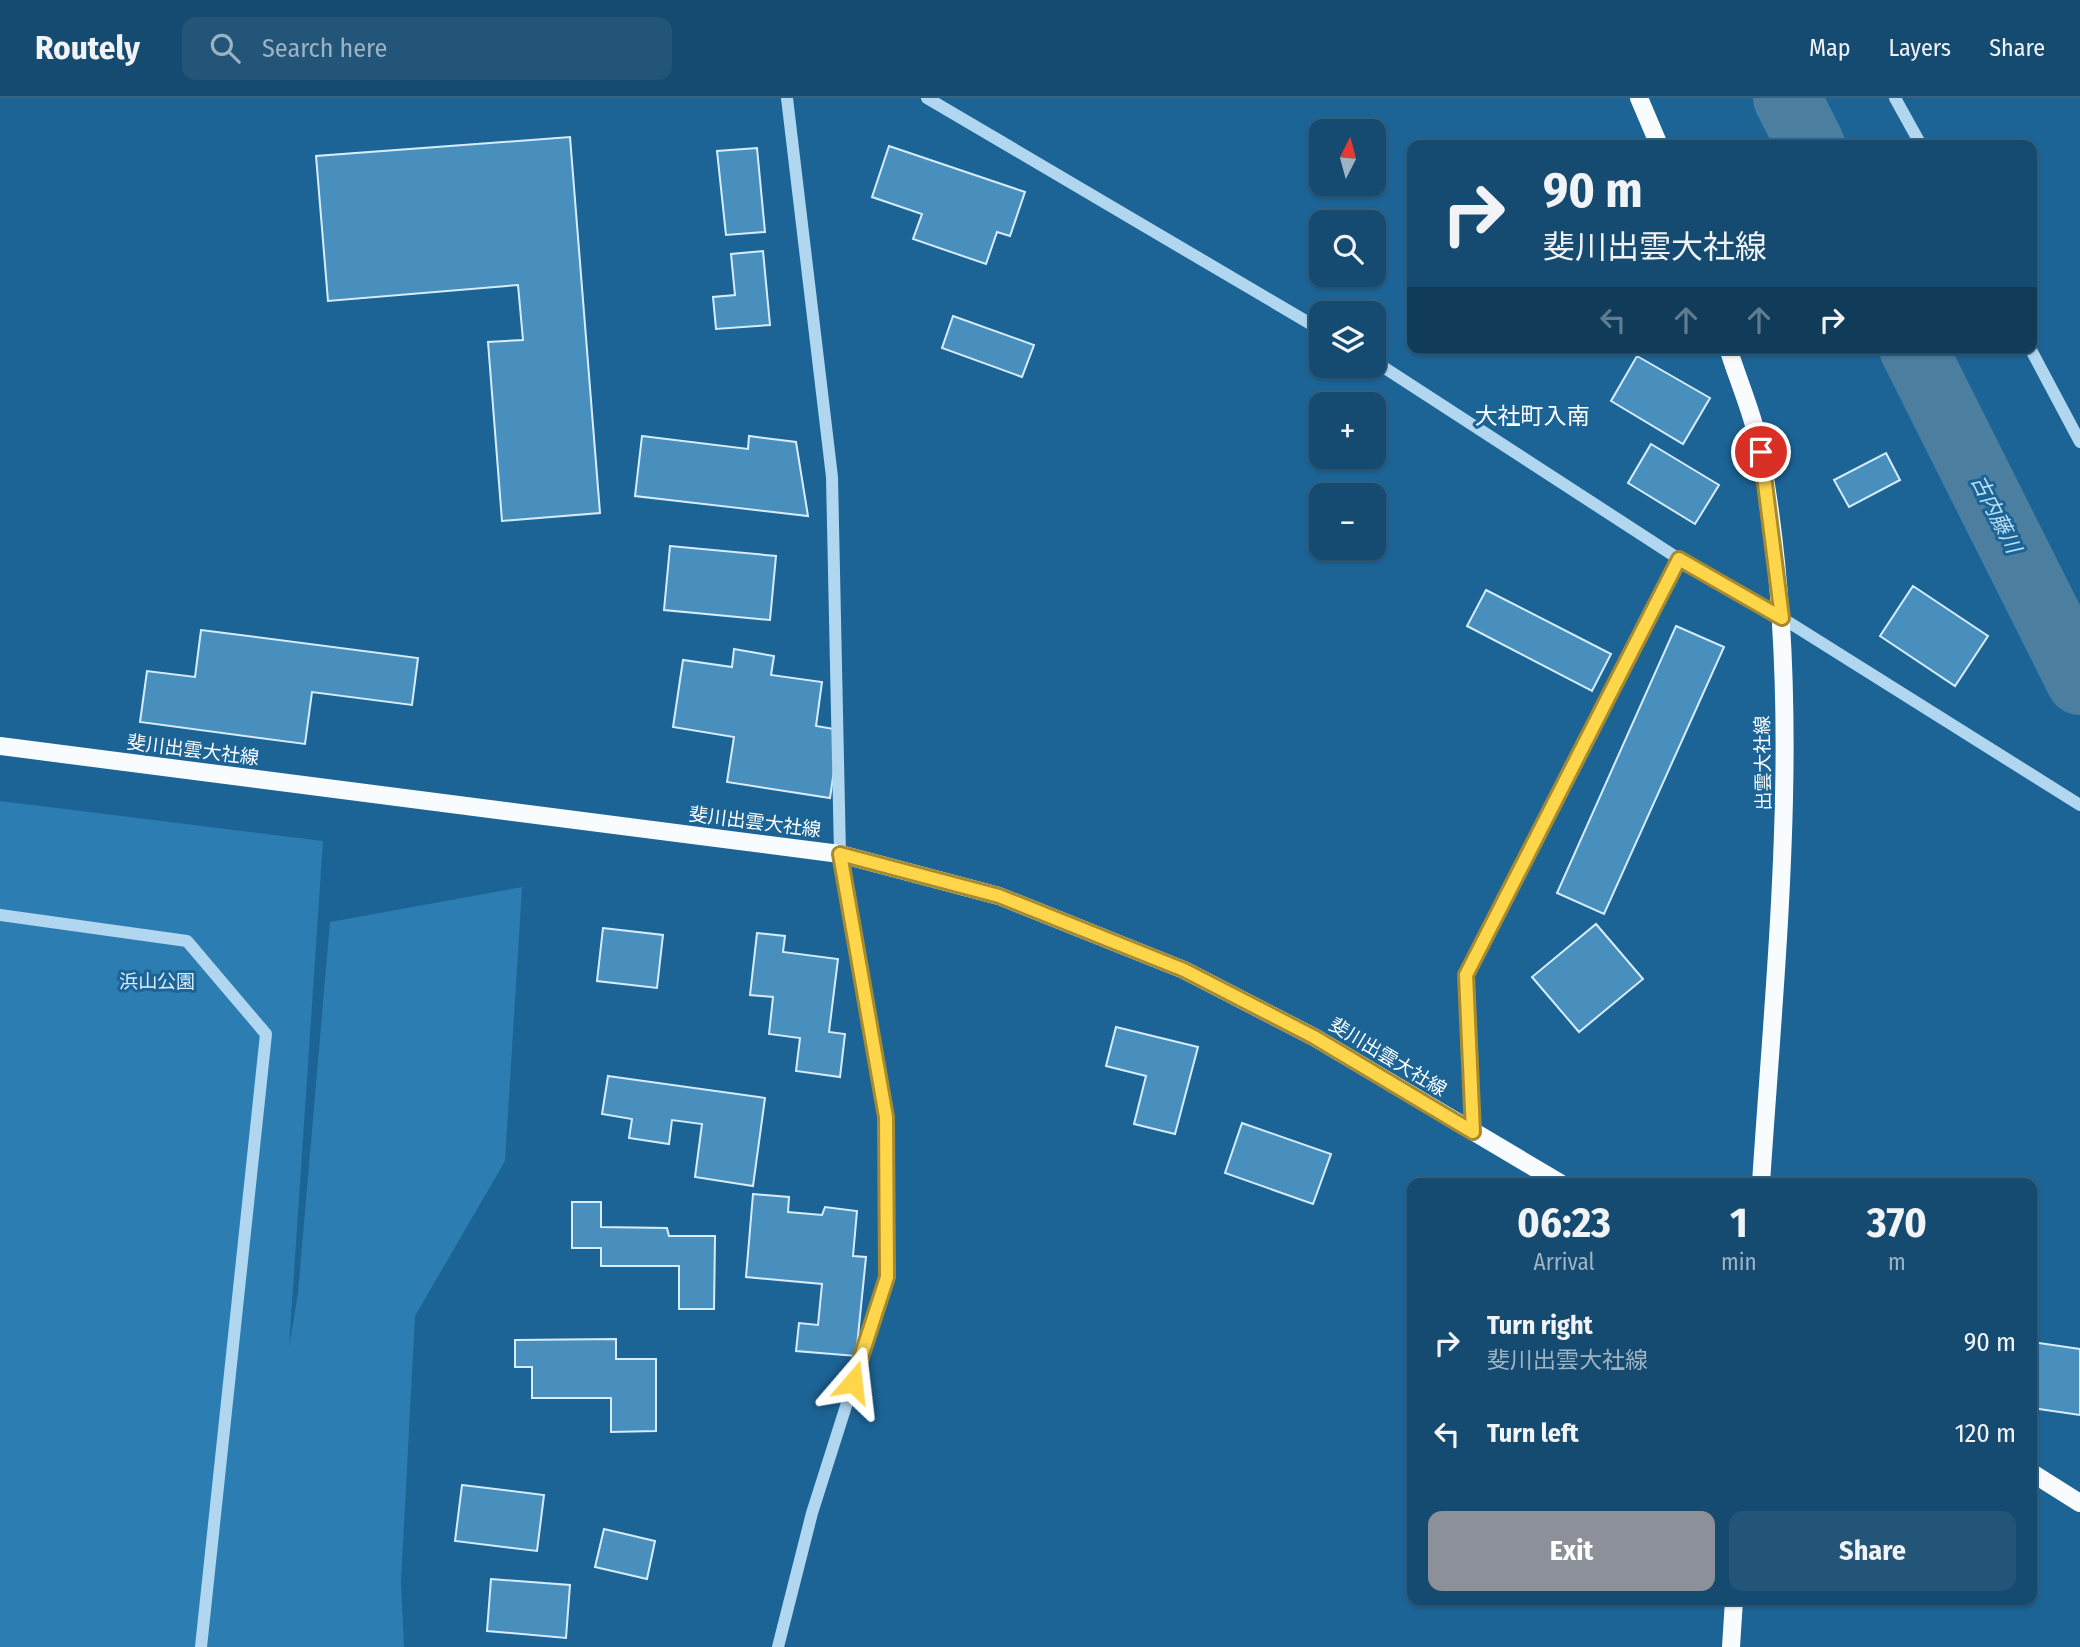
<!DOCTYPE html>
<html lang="en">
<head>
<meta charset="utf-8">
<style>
	:root { --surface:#154b70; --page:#225578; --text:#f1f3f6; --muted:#9db3c3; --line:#346383; --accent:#8c9099 }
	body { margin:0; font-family:"Fira Sans Condensed","Noto Sans JP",sans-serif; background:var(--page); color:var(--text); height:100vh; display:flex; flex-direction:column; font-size:26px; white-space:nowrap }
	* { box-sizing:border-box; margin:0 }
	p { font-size:23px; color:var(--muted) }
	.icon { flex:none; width:38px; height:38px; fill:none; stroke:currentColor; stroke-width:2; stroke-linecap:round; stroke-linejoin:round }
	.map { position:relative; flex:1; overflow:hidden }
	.panel { position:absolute; left:1407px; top:1080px; width:630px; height:427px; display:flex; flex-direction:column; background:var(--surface); border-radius:14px; box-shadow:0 2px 5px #0004,0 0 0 2px var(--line) }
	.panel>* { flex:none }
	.banner { position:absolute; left:1407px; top:42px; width:630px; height:214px; border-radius:14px; box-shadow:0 2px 5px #0004,0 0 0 2px var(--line); background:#154b70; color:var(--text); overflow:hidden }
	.needle { width:46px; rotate:6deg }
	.buttons { position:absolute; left:1309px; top:21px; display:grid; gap:14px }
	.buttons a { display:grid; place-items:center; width:77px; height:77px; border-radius:14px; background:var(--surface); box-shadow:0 2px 5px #0004,0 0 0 2px var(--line); font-size:35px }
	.pin { position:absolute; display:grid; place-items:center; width:60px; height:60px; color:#fff; margin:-30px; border:4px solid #fff; border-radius:50%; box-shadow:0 2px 7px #0007 }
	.me { position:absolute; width:77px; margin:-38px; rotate:17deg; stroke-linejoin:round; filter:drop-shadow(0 0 5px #0008) }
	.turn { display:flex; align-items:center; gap:24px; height:147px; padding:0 21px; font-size:32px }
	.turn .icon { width:91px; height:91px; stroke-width:2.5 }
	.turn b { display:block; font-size:49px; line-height:60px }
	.lanes { display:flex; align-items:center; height:66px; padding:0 21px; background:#0003; justify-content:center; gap:35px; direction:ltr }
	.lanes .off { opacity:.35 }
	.eta { display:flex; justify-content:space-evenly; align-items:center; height:119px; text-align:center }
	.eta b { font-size:42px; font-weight:700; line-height:49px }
	.primary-button { display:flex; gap:14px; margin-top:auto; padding:14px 21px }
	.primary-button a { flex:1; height:80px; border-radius:14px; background:var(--accent); color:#fff; font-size:28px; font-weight:700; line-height:80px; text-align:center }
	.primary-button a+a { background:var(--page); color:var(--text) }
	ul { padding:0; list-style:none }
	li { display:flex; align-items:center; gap:21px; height:91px; padding:0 21px }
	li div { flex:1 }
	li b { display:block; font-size:26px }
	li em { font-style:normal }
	header { display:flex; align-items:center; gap:42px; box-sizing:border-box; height:98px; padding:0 35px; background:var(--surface); border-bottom:2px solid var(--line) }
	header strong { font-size:33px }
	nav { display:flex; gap:38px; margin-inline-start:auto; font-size:24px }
	.search { width:490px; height:63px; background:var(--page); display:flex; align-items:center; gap:18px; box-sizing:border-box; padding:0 24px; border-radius:14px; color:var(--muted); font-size:26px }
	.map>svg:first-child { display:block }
	.green { fill:#2c7eb2 }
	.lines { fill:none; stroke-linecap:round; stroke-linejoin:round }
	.river { stroke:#4c7ea0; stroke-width:68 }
	.building { fill:#498fbe; stroke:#d7edfb; stroke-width:2 }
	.minor { stroke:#b0d6f0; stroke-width:12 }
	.major { stroke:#f8fcff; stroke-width:18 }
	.route-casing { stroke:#a68a30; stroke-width:18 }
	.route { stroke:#ffd54a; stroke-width:12 }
	.labels { text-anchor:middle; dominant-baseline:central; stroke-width:6; stroke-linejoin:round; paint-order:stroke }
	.street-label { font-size:19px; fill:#fff; stroke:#1c6496 }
	.park-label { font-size:19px; fill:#d7edfb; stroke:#1c6496 }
	.water-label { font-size:21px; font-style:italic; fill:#bce0f6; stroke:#1c6496 }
	.quarter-label { font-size:23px; fill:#fff; stroke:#1c6496 }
</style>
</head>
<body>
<header>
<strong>Routely</strong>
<div class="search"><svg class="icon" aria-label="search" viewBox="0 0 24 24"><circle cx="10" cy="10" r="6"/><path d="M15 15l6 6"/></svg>Search here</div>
<nav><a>Map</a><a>Layers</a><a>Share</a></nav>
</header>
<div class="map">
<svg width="2080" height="1549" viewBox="0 0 2080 1549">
	<rect width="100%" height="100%" fill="#1c6496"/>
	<path class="green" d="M0 703 323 743 289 1249 298 1195 330 824 522 789 505 1063 415 1218 401 1484 404 1549H0Z"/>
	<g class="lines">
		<path class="river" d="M1787 0 1811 47
			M1913 250 2080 583"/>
	</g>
	<path class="building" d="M570 39 600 415 502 423 488 244 523 242 518 187 328 203 316 58Z
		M889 48 1025 94 1010 138 997 134 986 166 913 141 922 116 872 99Z
		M757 50 765 134 726 137 717 53Z
		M763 153 770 227 716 231 713 199 735 197 731 156Z
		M953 218 1034 247 1022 279 942 250Z
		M1637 258 1710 300 1683 346 1611 303Z
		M642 338 748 351 749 338 796 344 808 418 635 398Z
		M1651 346 1719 387 1695 426 1628 385Z
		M1886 355 1900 382 1849 409 1834 382Z
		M670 448 776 458 770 522 664 512Z
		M1913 488 1988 538 1955 588 1880 538Z
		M1486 492 1611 556 1592 593 1467 528Z
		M1676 528 1724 549 1604 816 1557 795Z
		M201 532 418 560 412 607 312 594 305 646 140 624 147 573 195 579Z
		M734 551 774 558 771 577 822 584 816 628 840 632 830 700 727 684 734 639 673 629 683 562 732 569Z
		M1596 826 1643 881 1579 934 1532 879Z
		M603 830 663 837 657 890 597 883Z
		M757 835 785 838 783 854 838 861 829 934 845 936 840 979 796 973 800 940 769 936 773 899 750 897Z
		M1116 929 1198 949 1175 1036 1134 1026 1146 978 1106 968Z
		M608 978 765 1000 753 1088 695 1079 702 1026 672 1022 669 1046 629 1040 632 1021 602 1016Z
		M1242 1025 1331 1056 1313 1106 1225 1075Z
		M753 1096 789 1099 788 1114 822 1117 825 1109 857 1113 853 1158 866 1159 856 1258 796 1253 799 1225 818 1227 822 1186 746 1179Z
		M572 1104H601V1129L667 1130 669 1138H715L714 1211H679V1168H601V1150H572Z
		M616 1241V1261H656V1333L611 1334V1300H532V1269H515V1242Z
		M2032 1244 2080 1251V1317L2032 1310Z
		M462 1387 544 1397 537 1453 455 1443Z
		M604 1431 655 1443 647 1481 595 1469Z
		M491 1481 570 1487 566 1540 487 1533Z"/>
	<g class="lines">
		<path class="minor" d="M927 0 1321 232
			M1895 0 1921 47
			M2030 250 2080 344
			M1374 263 1679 461 1782 520 2080 707
			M0 817 187 843 266 936 201 1549
			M1473 1034 1466 877 1679 461
			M778 1549 812 1415 887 1179 886 1019 840 756 832 379 787 0"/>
		<path class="major" d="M1639 0 1659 47
			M1728 250C1739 285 1755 321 1761 357 1805 597 1777 843 1761 1085
			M0 648 840 756 999 798 1184 872 1314 939 1560 1085
			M2032 1375 2080 1405
			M1731 1549 1734 1502"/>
	</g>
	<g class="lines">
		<g class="route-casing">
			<path id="route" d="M853 1284 887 1179 886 1019 840 756 999 798 1184 872 1314 939 1473 1034 1466 877 1679 461 1782 520 1761 354"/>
		</g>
		<use href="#route" class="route"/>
	</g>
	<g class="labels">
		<g class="street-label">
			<text transform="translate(193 652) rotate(7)">斐川出雲大社線</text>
			<text transform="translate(1763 665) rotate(-91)">出雲大社線</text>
			<text transform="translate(755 724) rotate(7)">斐川出雲大社線</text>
			<text transform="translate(1388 959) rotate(31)">斐川出雲大社線</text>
		</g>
		<g class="park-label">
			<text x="157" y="883">浜山公園</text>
		</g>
		<g class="water-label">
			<text transform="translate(1996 416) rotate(63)">古内藤川</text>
		</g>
		<g class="quarter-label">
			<text x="1532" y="318">大社町入南</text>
		</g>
	</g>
</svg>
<div class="buttons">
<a><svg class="needle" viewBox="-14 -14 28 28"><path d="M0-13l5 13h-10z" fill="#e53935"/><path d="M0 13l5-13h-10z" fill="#9db3c3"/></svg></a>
<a><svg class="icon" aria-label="search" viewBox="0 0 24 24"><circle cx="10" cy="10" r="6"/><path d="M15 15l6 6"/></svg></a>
<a><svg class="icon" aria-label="layers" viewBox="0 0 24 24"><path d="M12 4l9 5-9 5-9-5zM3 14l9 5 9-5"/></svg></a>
<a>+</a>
<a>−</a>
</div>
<div class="pin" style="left:1761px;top:354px;background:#d93025"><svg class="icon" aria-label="arrive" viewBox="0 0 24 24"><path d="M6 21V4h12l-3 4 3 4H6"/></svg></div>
<svg class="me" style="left:853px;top:1284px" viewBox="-20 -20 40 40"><path d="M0-17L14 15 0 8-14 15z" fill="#ffd54a" stroke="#fff" stroke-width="4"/></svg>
<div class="banner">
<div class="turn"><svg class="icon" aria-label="right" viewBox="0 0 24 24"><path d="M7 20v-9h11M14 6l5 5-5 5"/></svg><div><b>90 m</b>斐川出雲大社線</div></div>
<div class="lanes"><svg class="icon off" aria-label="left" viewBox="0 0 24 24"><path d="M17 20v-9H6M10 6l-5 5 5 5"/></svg><svg class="icon off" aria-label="ahead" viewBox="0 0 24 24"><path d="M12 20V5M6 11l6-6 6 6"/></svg><svg class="icon off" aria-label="ahead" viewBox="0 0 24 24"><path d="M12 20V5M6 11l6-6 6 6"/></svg><svg class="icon" aria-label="right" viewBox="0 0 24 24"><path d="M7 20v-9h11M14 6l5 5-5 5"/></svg></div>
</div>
<section class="panel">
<div class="eta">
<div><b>06:23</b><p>Arrival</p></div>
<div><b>1</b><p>min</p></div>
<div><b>370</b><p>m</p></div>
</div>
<ul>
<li><svg class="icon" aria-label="right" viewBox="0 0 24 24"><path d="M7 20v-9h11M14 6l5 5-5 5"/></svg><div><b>Turn right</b><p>斐川出雲大社線</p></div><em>90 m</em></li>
<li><svg class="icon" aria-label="left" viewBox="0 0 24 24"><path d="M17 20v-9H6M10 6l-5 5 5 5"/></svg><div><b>Turn left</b></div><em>120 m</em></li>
</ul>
<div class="primary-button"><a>Exit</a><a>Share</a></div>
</section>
</div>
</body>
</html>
